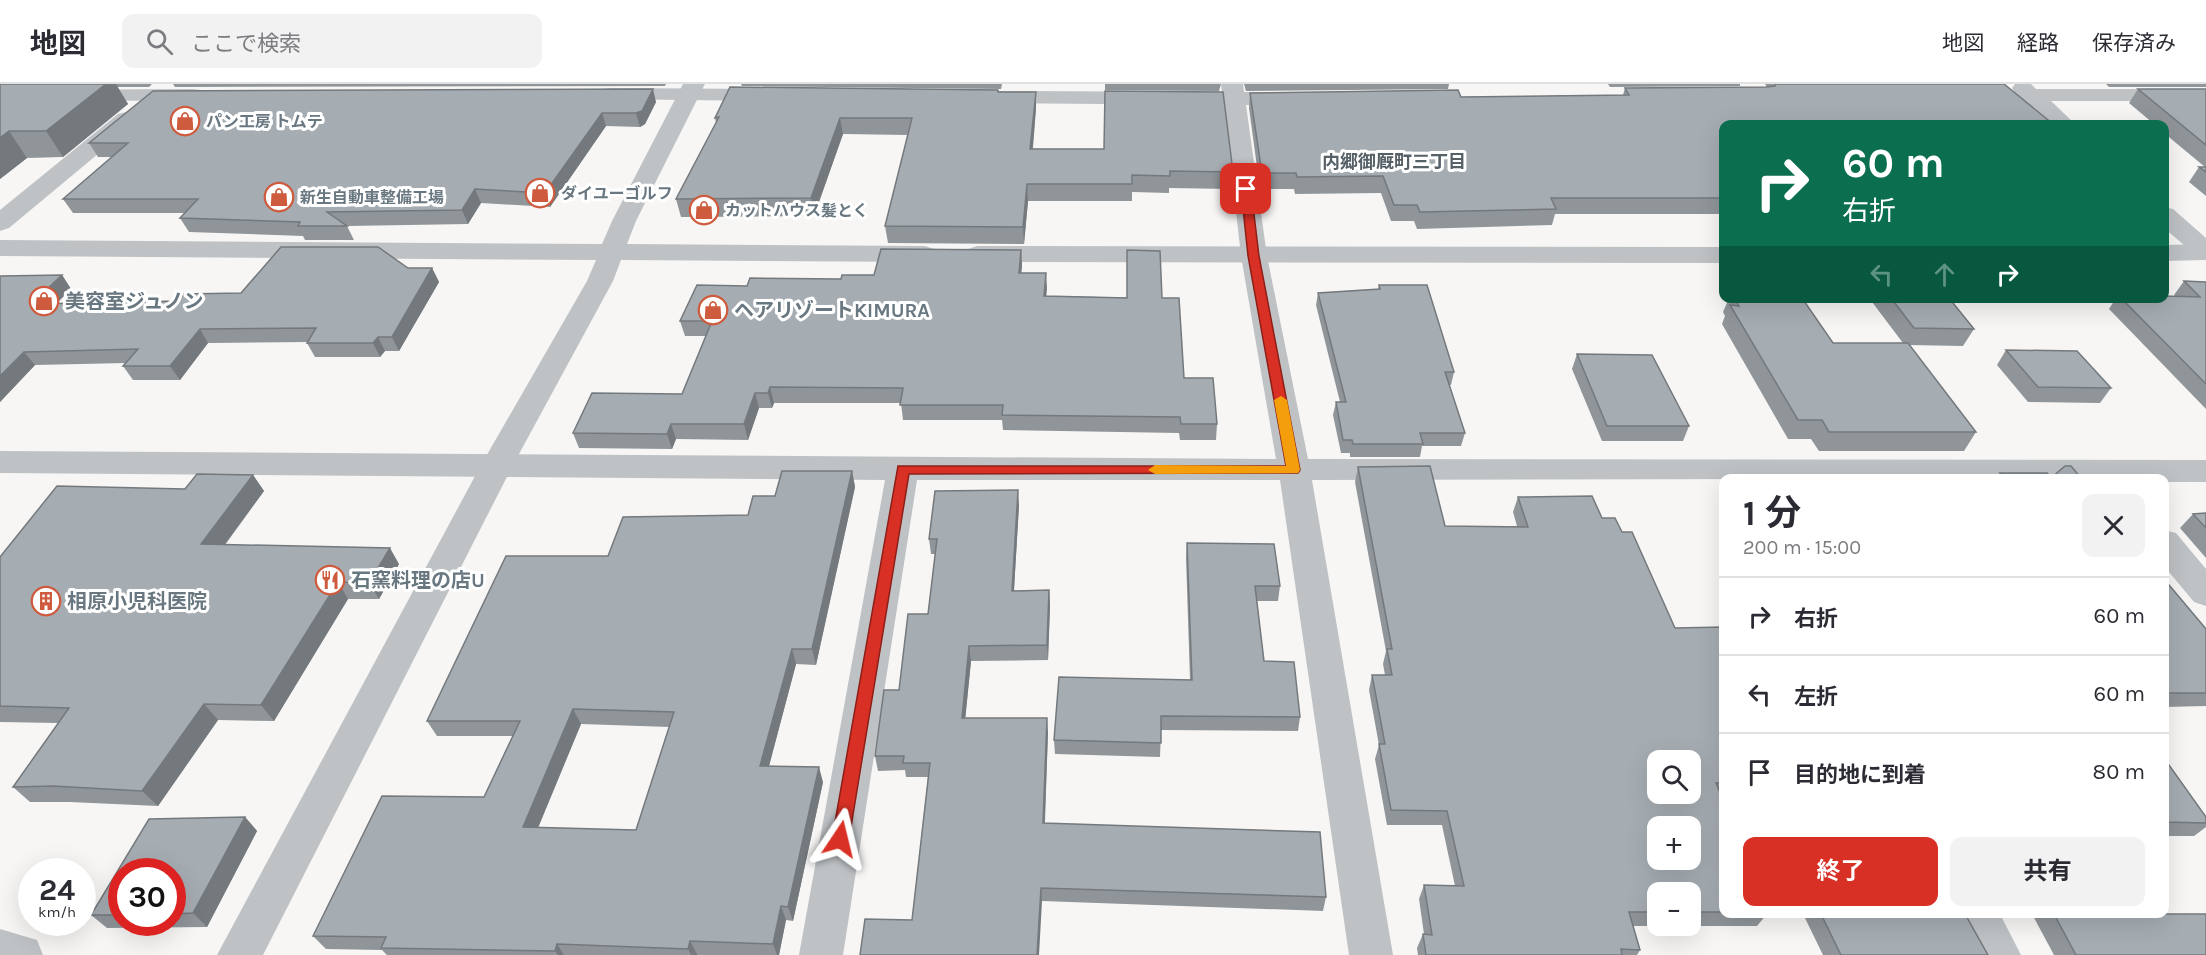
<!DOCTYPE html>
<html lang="ja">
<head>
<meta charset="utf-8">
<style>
	:root { --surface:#fff; --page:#f2f2f3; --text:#2b2b33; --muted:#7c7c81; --line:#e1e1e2; --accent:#d93025 }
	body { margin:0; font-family:Karla,"Noto Sans JP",sans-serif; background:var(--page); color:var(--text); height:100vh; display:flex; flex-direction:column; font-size:22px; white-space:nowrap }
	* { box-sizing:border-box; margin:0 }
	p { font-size:20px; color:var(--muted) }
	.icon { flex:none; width:33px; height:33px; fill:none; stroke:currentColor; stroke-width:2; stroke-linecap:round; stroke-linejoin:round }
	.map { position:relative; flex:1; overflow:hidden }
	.side { position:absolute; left:1719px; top:390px; width:450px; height:444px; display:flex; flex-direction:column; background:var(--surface); border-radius:12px; box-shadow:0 6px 24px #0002 }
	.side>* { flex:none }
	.hud { position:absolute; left:1719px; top:36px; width:450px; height:183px; border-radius:12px; box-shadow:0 6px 24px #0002; background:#0b6e4f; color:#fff; overflow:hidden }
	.buttons { position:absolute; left:1647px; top:666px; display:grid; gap:12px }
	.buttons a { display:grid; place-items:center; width:54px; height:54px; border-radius:12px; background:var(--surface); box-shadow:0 6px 24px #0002; font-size:30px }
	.speed { position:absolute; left:18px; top:774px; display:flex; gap:12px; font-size:30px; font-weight:700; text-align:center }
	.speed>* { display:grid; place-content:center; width:78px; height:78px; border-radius:50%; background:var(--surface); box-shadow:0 6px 24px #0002; line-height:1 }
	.speed small { font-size:15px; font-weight:400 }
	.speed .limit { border:9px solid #d22; background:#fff; color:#111 }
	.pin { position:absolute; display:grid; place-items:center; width:51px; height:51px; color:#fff; margin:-26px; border-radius:12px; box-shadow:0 3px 9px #0006 }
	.me { position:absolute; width:66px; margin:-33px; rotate:10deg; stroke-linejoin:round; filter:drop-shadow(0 0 4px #0008) }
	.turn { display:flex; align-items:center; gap:21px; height:126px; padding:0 24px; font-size:27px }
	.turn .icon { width:78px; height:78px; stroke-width:2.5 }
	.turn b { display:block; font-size:42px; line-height:51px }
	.lanes { display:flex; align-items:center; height:57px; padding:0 24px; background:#0003; justify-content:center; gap:30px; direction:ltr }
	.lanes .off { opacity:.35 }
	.round { display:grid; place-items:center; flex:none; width:63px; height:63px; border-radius:12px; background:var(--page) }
	.headline { display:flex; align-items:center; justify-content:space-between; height:102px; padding:0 24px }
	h1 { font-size:36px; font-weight:700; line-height:45px }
	.primary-button { display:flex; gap:12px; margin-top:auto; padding:12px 24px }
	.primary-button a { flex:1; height:69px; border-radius:12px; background:var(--accent); color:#fff; font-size:24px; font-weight:700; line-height:69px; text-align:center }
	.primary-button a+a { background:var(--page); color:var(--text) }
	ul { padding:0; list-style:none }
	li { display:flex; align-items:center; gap:18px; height:78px; padding:0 24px; border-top:2px solid var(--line) }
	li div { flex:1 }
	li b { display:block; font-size:22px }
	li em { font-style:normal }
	header { display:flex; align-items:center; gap:36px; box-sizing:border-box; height:84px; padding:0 30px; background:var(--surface); border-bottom:2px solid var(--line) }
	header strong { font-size:28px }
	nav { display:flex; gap:33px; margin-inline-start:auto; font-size:21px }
	.search { width:420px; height:54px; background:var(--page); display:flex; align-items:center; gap:15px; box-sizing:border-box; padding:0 21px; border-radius:12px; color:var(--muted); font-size:22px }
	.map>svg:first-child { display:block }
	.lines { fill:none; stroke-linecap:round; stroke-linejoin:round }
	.minor { fill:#bec2c5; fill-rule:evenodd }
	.tertiary { fill:#bec2c5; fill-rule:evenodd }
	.wall { fill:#8f9599; fill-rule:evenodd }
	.shaded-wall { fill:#74797d }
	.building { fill:#a6adb2; stroke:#74797d; stroke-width:1.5; fill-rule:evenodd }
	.route { fill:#d93025; stroke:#8d1f18; stroke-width:1.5 }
	.slow { fill:#f59e0b }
	.labels { text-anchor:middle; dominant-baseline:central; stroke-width:6; stroke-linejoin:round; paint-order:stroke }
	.far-poi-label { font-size:16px; font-weight:bold; fill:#697781; stroke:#fff; text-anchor:start }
	.far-neighbourhood-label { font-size:18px; font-weight:bold; fill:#566067; stroke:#fff }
	.poi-label { font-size:20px; font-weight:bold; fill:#697781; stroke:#fff; text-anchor:start }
</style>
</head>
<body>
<header>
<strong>地図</strong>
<div class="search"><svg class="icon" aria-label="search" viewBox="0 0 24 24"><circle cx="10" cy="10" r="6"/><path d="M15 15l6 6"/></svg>ここで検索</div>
<nav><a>地図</a><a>経路</a><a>保存済み</a></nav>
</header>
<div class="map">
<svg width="2206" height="871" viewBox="0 0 2206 871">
	<rect width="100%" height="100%" fill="#f7f6f4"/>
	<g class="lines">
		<path class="minor" d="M1221 0H1243L1244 8H1294L1302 10 1305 15 1302 20 1294 22 1246 21 1267 172 1308 375 2206 376V398H2164V394L1312 396 1393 871H1349L1280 396H917L843 871H799L885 396 0 389V367L1276 375 1241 172 1224 21 992 19 984 18 981 13 984 8 992 7 1222 8Z
			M2015 0H2031L2036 5H2206V17H2051L2075 40H2051L2015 9 2012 4Z
			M611 4 772 5 780 6 783 11 780 16 772 17 603 15 600 10 603 5Z
			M193 5 201 6 204 11 201 16 0 18V6Z
			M126 28 134 30 137 35 134 40 9 144 0 147V126L118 30Z
			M2164 123 2173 125 2206 154V175L2197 172 2164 144Z
			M2164 446 2176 449 2206 485V522L2194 518 2164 482Z
			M1955 830H2000L2021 871H1975Z
			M0 845 37 856 43 871H0Z"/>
		<path class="tertiary" d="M683 0H705L636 137 627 160 925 162 934 165 938 170 934 175 925 178 621 176 613 197 513 381 263 871H217L481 381 587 197 596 176 0 172V156L602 160 612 137Z
			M2206 160V176L2164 177V161Z
			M977 162 1724 163V179L977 178 968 175 964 170 968 165Z"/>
	</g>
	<path class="wall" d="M0 0H152L149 3H117L128 20 63 73 27 74 0 95Z
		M173 0H666L665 2 175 3Z
		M741 0H1002L1001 5 742 2Z
		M1105 0H1221L1219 7 1105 6Z
		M1244 0H1449L1448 5 1246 7Z
		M1608 0H1740V2L1610 3Z
		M1765 0H2004L1724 40V130H1555L1552 141 1417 145 1414 137H1391L1381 109 1295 110 1294 105H1260L1249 24 1250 9 1461 13 1623 11 1625 4 1767 3Z
		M2106 0H2206V3H2109Z
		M2138 5H2206V112L2189 98 2199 83H2205L2164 49V40H2154L2129 19Z
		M998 8H1036V24L1033 65 1233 88 1231 105 1169 104V109L1132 108V117H1028L1024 160 888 159 885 142 908 51 843 50 814 132 681 133 676 115 716 39 715 34Z
		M656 18 645 40 640 43 606 42 550 123 481 119 468 140 347 142 354 156H305L303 152 189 148 180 134 185 129H73L63 115 112 73H98L89 59Z
		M1021 166 1022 181 1021 189H1046V212L1162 214 1184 294 1217 340 1216 356H1180L1179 349 1003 346 1002 336H903L901 319H774L772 324H759L748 356 676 355 672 365 579 364 573 349 682 310 706 252H685L680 237 747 202 841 195 874 191Z
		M408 184H432L439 198 399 267H385L380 273H315L307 259 308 258 208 259 180 296H133L123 282 126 279 35 281 0 318V192L62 191 71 205 56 220 178 217 241 209Z
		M2184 197 2206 198V325L2109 225 2116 214H2164L2176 213 2174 211Z
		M1379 201 1454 288 1451 301H1449L1465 349 1461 362H1422L1420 373H1350V369H1341L1333 331 1336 318H1340L1316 221 1318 209 1378 205Z
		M1729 214H1802L1833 259H1903L1869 214H1949L1974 245 1963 262 1909 261 1976 348 1964 367H1819L1811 355H1788L1722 240 1725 232 1723 228Z
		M2006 266 2111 304 2100 319 2028 318 1997 281Z
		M1577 270 1689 342 1683 357H1602L1572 285Z
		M1358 383 1445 442H1517L1513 428 1518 413 1602 434 1622 448 1675 544 1724 543V712H1721L1724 718V830H1767L1757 842H1633L1640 866 1637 871H1418L1417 864 1423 850H1424L1419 815 1424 801 1455 802 1442 741H1387L1375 675 1379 661 1369 606 1372 591H1385L1383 580 1386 567 1355 398ZM1658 808H1690V842H1658Z
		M852 387 855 403 816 581 796 580 769 682 823 698 793 837 786 836 779 871H387L382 866 326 865 313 852 484 713 513 652H437L427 637 608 472 748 431 775 412ZM581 640 670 643 636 746 538 744Z
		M2000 389 2051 394H2081H1996Z
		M253 391 264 407 225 461 399 480 379 515H348L274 637 218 636 158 722 70 718H30L13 703 58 639 0 638V473L185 405Z
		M1019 421 1014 507 1049 506 1050 521 1048 576 971 577 965 634 1048 648 1045 739 1326 813 1323 827 1042 817 912 836 928 693H906L905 686 878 687 875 672 899 606 928 530 935 470H931L929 455Z
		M2206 429V474L2180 444 2193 430Z
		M1187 459 1280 502 1278 517H1257L1264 577 1300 633 1298 647 1161 646 1160 673 1055 670 1054 656 1190 596 1186 474Z
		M2164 495 2206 545V622L2164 623Z
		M2164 674 2206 733V743L2194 752H2164Z
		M245 733 257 747 207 843 107 844 91 831 149 735ZM122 788H172V838H122Z
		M1803 830H1965L1988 871H1823Z
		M2032 830H2108L2206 871H2054Z"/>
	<path class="shaded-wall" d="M106 0H116L128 20 63 73 46 47Z
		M653 5 656 18 645 40 640 43 636 29Z
		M1036 8V24L1031 81 1030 65Z
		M602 29 606 42 550 123 545 109Z
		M840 34 843 50 814 132 811 114Z
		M9 47 27 74 0 95V54Z
		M1027 100 1028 117 1024 160 1023 143Z
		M475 105 481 119 468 140 462 126Z
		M1021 166 1022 181 1020 204 1019 189Z
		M432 184 439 198 399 267 392 253Z
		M1046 189 1047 204 1045 228 1044 212Z
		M62 191 71 205 41 234 31 220Z
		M200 245 208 259 180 296 170 282Z
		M378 253 385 267 380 273 373 259Z
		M24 268 35 281 0 318V292Z
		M770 303 774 319 772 324 768 309Z
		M755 309 759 324 748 356 744 340Z
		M671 340 676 355 672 365 667 350Z
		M852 387 855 403 816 581 812 565Z
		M253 391 264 407 213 476 201 460Z
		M1018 406 1019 421 1013 521 1012 507Z
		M390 464 399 480 379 515 369 499Z
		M338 498 348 515 274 637 261 621Z
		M1049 506 1050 521 1048 576 1047 561Z
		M969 562 971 577 964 648 962 634Z
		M792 565 796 580 765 697 760 682Z
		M204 620 218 636 158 722 142 707Z
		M573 625 581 640 532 758 523 743Z
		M1047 634 1048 648 1044 753 1043 739Z
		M819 683 823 698 793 837 788 823Z
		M245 733 257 747 207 843 193 829Z
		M1041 804 1042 817 1039 871H1037Z
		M781 822 786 836 779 871H777L773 860Z
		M690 857 697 870V871H691L688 865Z
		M557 860 564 871H558L555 867Z"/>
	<path class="building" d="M0 0H106L46 47H9L0 54Z
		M1776 0H2004L2053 40H1724V114H1551L1556 125 1420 128 1417 121H1394L1383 92 1297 93 1296 89H1262L1250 9 1458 6 1461 13 1629 11 1625 4 1766 3 1775 2Z
		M730 3 998 6V8H1036L1030 65H1104L1105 7 1223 8 1233 88 1170 87V92L1132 91V100H1027L1023 143 885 142 912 34H840L811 114 676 115 719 33 715 34Z
		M653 5 642 27 636 29H602L545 109 475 105 462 126 327 128 347 142H298L300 138 180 134 198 115H63L128 59H89L153 7Z
		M2138 5H2206V61Z
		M2199 83H2206V88Z
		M281 163H378L408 184H432L392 253H378L373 259H307L316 244 200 245 170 282H123L138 265 24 268 0 292V192L62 191 31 220 178 217 184 210 241 209Z
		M881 165 1021 166 1019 189H1046L1044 212 1127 214V166L1160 167 1162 214H1179L1184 294H1213L1217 340H1181L1180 333 1002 331 1003 321H900L903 304 770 303 768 309H755L744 340H671L667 350 573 349 592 309 682 310 712 237H680L697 201 747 202 750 194 841 195 842 191H874Z
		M2184 197 2206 198V300L2121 214H2164V212L2200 213Z
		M1379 201H1427L1454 288H1445L1465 349H1420L1423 360H1353L1352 356H1343L1336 318H1346L1318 209 1380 205Z
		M1734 214H1802L1833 259H1908L1976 348H1829L1822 336H1798L1730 221 1739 222Z
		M1891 214H1949L1974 245 1914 244Z
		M2006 266 2077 267 2111 304 2038 303Z
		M1577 270 1652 271 1689 342H1607Z
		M1430 382 1445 442 1528 443 1518 413 1592 412 1602 434H1615L1622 448H1632L1675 544 1724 543V698L1716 699 1724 718V828H1690V808H1658V828H1629L1640 866 1621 865 1622 871H1426L1423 850 1432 851 1424 801 1464 802 1447 727 1391 726 1379 660H1385L1372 591H1392L1387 565H1392L1358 383ZM1658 676H1690V710H1658ZM1658 742H1690V776H1658Z
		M2065 382H2071L2081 394H2004L2000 389H2047L2051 394Z
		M782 387H852L812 565H792L760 682 819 683 788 823 781 822 773 860 690 857 688 865 557 860 555 867 381 864 386 853 313 852 382 712 484 713 520 637H427L506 472H608L623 433 748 431 753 412H775ZM573 625 674 628 636 746 523 743Z
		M197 390 253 391 201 460 390 464 369 499 338 498 261 621 204 620 142 707 53 702 13 703 69 624 0 622V473L57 402 185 405Z
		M1018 406 1012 507 1049 506 1047 561 969 562 962 634H1047L1043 739 1320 748 1326 813 1041 804 1037 871H860L865 835 912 836 930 679H903L904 672H875L884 606H899L908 530H928L937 455H929L935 407Z
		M2206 429V444L2193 430Z
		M1187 459 1274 460 1280 502H1255L1264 577 1294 578 1300 633 1161 632V659L1054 656 1059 593 1192 596Z
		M2164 495 2206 545V609H2164Z
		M2164 674 2206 733V739L2164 738Z
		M245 733 193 829 172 830V788H122V831H91L149 735Z
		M1821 830H1965L1988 871H1841Z
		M2054 830H2206V871H2076Z"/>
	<path class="route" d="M1246 102 1251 105 1259 172 1300 386 1298 389 909 390 849 755 847 761 840 763 834 761 832 755 898 382H1286L1248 172 1241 105Z"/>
	<path class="slow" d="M1281 312 1287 316 1300 386 1298 389 1155 390 1148 386 1155 381 1286 382 1274 316Z"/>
	<defs>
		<g id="shop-ring" transform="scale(1.5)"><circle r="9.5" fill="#fff" stroke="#ce5b3d" stroke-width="1.5"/><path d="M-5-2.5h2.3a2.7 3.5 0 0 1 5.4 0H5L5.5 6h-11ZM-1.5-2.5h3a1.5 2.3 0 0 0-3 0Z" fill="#ce5b3d"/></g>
		<g id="restaurant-ring" transform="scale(1.5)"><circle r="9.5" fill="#fff" stroke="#ce5b3d" stroke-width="1.5"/><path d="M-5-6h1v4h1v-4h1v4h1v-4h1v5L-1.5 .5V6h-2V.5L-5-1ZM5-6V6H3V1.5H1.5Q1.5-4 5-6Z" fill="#ce5b3d"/></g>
		<g id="building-ring" transform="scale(1.5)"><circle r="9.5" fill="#fff" stroke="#ce5b3d" stroke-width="1.5"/><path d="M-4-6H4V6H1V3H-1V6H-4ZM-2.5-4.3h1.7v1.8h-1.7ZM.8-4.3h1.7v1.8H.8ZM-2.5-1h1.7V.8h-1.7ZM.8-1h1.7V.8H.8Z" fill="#ce5b3d"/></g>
	</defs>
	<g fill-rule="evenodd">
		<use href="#shop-ring" x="185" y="37"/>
		<use href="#shop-ring" x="540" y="109"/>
		<use href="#shop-ring" x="279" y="113"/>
		<use href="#shop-ring" x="704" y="126"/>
		<use href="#shop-ring" x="44" y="217"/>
		<use href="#shop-ring" x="713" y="226"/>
		<use href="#restaurant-ring" x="330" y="496"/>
		<use href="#building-ring" x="46" y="517"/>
	</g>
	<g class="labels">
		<g class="far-poi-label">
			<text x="206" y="37">パン工房 トムテ</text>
			<text x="561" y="109">ダイユーゴルフ</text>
			<text x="300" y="113">新生自動車整備工場</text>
			<text x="725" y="126">カットハウス髪とく</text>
		</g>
		<g class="far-neighbourhood-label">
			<text x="1394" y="78">内郷御厩町三丁目</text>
		</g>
		<g class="poi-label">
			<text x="65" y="217">美容室ジュノン</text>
			<text x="734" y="226">ヘアリゾートKIMURA</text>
			<text x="351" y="496">石窯料理の店U</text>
			<text x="67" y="517">相原小児科医院</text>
		</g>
	</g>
</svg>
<div class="buttons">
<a><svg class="icon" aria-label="search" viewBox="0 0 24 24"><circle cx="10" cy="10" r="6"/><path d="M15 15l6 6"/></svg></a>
<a>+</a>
<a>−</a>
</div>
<div class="speed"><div>24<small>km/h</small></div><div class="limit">30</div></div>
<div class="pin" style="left:1246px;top:105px;background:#d93025"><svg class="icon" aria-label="arrive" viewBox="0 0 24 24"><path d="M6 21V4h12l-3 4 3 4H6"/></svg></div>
<svg class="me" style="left:840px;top:755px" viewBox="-20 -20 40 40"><path d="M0-17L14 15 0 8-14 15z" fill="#d93025" stroke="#fff" stroke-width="4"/></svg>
<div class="hud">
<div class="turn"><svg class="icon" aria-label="right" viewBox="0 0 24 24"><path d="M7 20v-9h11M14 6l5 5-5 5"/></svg><div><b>60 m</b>右折</div></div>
<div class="lanes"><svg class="icon off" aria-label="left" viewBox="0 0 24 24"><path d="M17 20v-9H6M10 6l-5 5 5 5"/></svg><svg class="icon off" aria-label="ahead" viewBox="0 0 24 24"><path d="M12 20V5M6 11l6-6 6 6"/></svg><svg class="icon" aria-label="right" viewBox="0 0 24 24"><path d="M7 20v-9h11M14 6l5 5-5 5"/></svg></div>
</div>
<section class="side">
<div class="headline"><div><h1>1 分</h1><p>200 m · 15:00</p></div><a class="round"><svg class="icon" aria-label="close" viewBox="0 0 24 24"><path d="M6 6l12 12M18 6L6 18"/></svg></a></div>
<ul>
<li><svg class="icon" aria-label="right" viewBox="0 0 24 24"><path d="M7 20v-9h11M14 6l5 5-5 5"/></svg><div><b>右折</b></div><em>60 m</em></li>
<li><svg class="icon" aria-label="left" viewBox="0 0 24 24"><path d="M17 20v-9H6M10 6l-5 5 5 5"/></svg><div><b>左折</b></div><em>60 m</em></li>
<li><svg class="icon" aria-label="arrive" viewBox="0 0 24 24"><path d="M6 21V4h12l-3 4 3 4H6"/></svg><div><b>目的地に到着</b></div><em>80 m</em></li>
</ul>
<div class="primary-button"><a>終了</a><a>共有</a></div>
</section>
</div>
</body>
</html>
